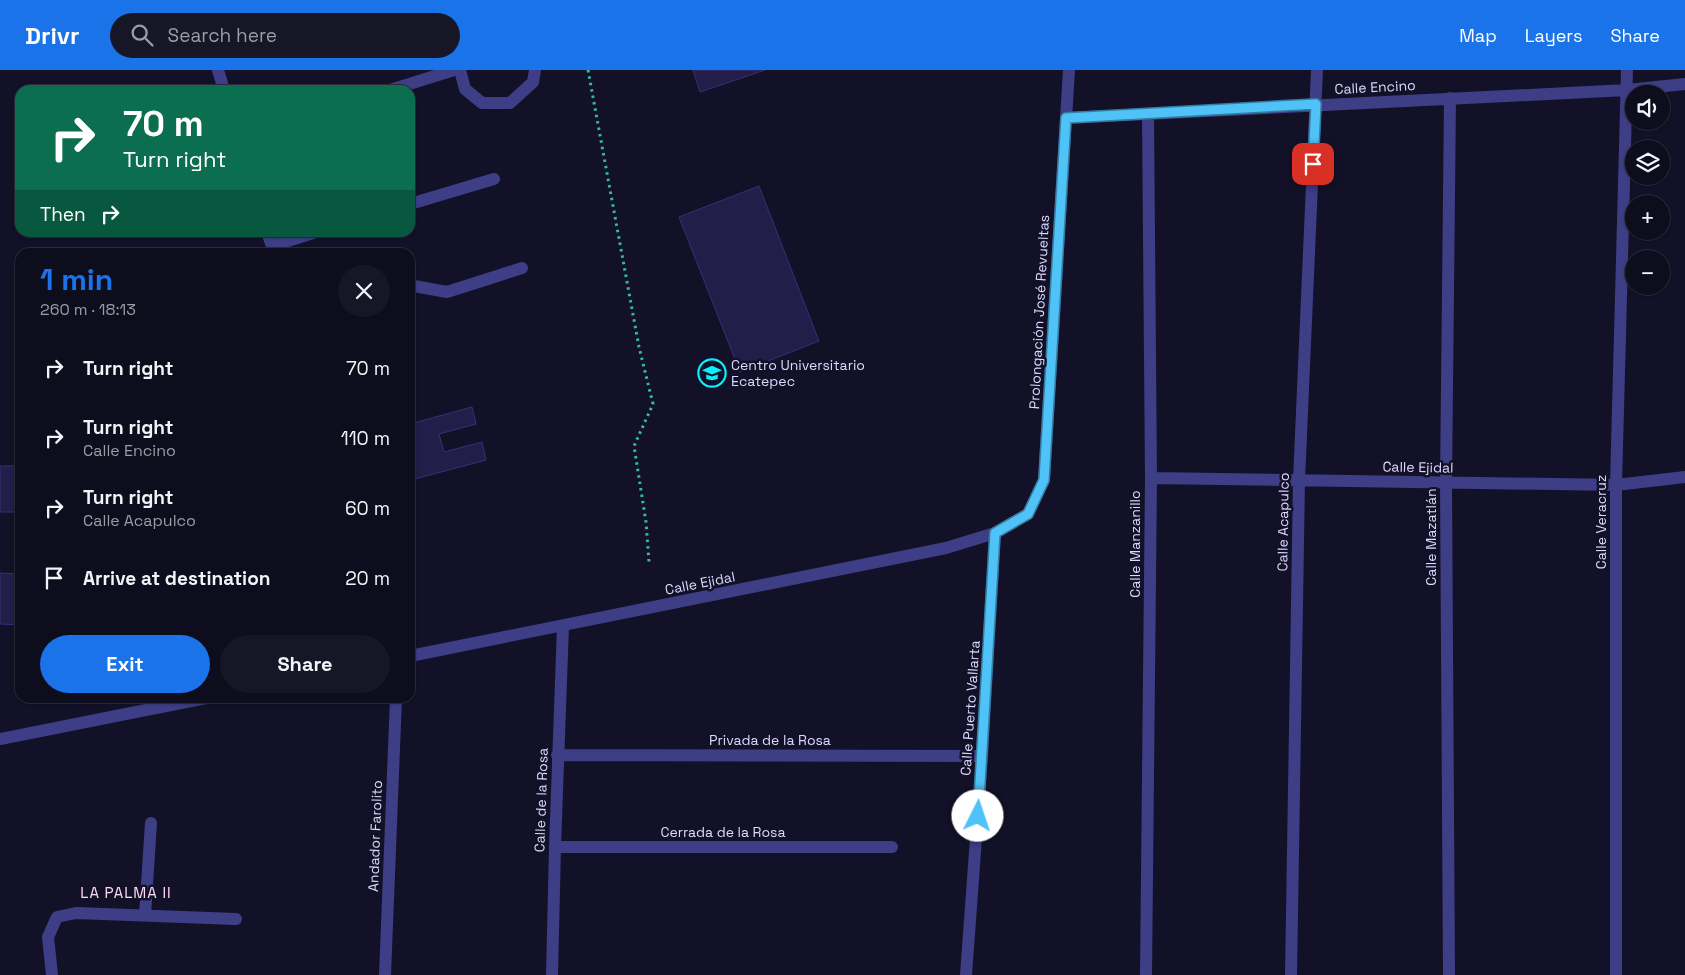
<!DOCTYPE html>
<html lang="en">
<head>
<meta charset="utf-8">
<style>
	:root { --surface:#0e0d1e; --page:#171627; --text:#f1f3f6; --muted:#9b9ca4; --line:#2e2d3c; --accent:#1a73e8 }
	body { margin:0; font-family:"Space Grotesk",sans-serif; background:var(--page); color:var(--text); height:100vh; display:flex; flex-direction:column; font-size:19px; white-space:nowrap }
	* { box-sizing:border-box; margin:0 }
	p { font-size:16px; color:var(--muted) }
	.icon { flex:none; width:28px; height:28px; fill:none; stroke:currentColor; stroke-width:2; stroke-linecap:round; stroke-linejoin:round }
	.map { position:relative; flex:1; overflow:hidden }
	.side { position:absolute; left:15px; top:178px; width:400px; height:455px; display:flex; flex-direction:column; background:var(--surface); border-radius:15px; box-shadow:0 1px 4px #0004,0 0 0 1px var(--line) }
	.side>* { flex:none }
	.top-card { position:absolute; left:15px; top:15px; width:400px; height:152px; border-radius:15px; box-shadow:0 1px 4px #0004,0 0 0 1px var(--line); background:#0b6e4f; color:#fff; overflow:hidden }
	.buttons { position:absolute; left:1625px; top:15px; display:grid; gap:10px }
	.buttons a { display:grid; place-items:center; width:45px; height:45px; border-radius:50%; background:var(--surface); box-shadow:0 1px 4px #0004,0 0 0 1px var(--line); font-size:25px }
	.pin { position:absolute; display:grid; place-items:center; width:42px; height:42px; color:#fff; margin:-21px; border-radius:10px; box-shadow:0 2px 8px #0006 }
	.me { position:absolute; width:55px; margin:-28px; rotate:4deg; stroke-linejoin:round; filter:drop-shadow(0 0 4px #0008) }
	.turn { display:flex; align-items:center; gap:18px; height:105px; padding:0 25px; font-size:22px }
	.turn .icon { width:65px; height:65px; stroke-width:2.5 }
	.turn b { display:block; font-size:35px; line-height:42px }
	.then { display:flex; align-items:center; height:48px; padding:0 25px; background:#0003; gap:10px; font-size:19px }
	.round { display:grid; place-items:center; flex:none; width:52px; height:52px; border-radius:26px; background:var(--page) }
	.head { display:flex; align-items:center; justify-content:space-between; height:85px; padding:0 25px }
	h1 { font-size:30px; font-weight:700; line-height:38px; color:var(--accent) }
	.primary-button { display:flex; gap:10px; margin-top:auto; padding:10px 25px }
	.primary-button a { flex:1; height:58px; border-radius:30px; background:var(--accent); color:#fff; font-size:20px; font-weight:700; line-height:58px; text-align:center }
	.primary-button a+a { background:var(--page); color:var(--text) }
	ul { padding:0; list-style:none }
	li { display:flex; align-items:center; gap:15px; height:70px; padding:0 25px }
	li div { flex:1 }
	li b { display:block; font-size:19px }
	li em { font-style:normal }
	header { display:flex; align-items:center; gap:30px; box-sizing:border-box; height:70px; padding:0 25px; background:var(--accent); color:#fff }
	header strong { font-size:24px }
	nav { display:flex; gap:28px; margin-inline-start:auto; font-size:18px }
	.search { width:350px; height:45px; background:var(--page); display:flex; align-items:center; gap:12px; box-sizing:border-box; padding:0 18px; border-radius:28px; color:var(--muted); font-size:19px }
	.map>svg:first-child { display:block }
	.building { fill:#231d49; stroke:#392f75 }
	.lines { fill:none; stroke-linecap:round; stroke-linejoin:round }
	.path { stroke:#32b9a8; stroke-width:3; stroke-dasharray:2.5 4; stroke-linecap:butt }
	.minor { stroke:#3d3e86; stroke-width:12 }
	.route-casing { stroke:#337fa1; stroke-width:12 }
	.route { stroke:#4fc3f7; stroke-width:9 }
	.labels { text-anchor:middle; dominant-baseline:central; stroke-width:5; stroke-linejoin:round; paint-order:stroke }
	.street-label { font-size:14px; fill:#dbd9fe; stroke:#131128 }
	.poi-label { font-size:14px; fill:#dbd9fe; stroke:#131128; text-anchor:start }
	.neighbourhood-label { font-size:15px; letter-spacing:1px; fill:#fedbf4; stroke:#131128 }
</style>
</head>
<body>
<header>
<strong>Drivr</strong>
<div class="search"><svg class="icon" aria-label="search" viewBox="0 0 24 24"><circle cx="10" cy="10" r="6"/><path d="M15 15l6 6"/></svg>Search here</div>
<nav><a>Map</a><a>Layers</a><a>Share</a></nav>
</header>
<div class="map">
<svg width="1685" height="905" viewBox="0 0 1685 905">
	<rect width="100%" height="100%" fill="#131128"/>
	<path class="building" d="M693 0H765L700 22Z
		M759 116 819 271 740 302 679 147Z
		M472 337 476 354 439 364 444 382 482 372 486 390 411 410 410 354Z
		M0 396H20V442H0Z
		M0 503 20 504V555L0 554Z"/>
	<g class="lines">
		<path class="path" d="M588 0 639 277 653 334 634 376 646 452 649 492"/>
		<path class="minor" d="M218 0 224 20
			M460 0 465 19 482 33H510L533 12 535 0
			M390 20 454 0
			M1066 48 1627 20 1685 14
			M410 134 494 109
			M267 162 274 182
			M272 176 316 162
			M410 217 414 216 447 222 522 198
			M1151 408 1616 415 1685 407
			M410 586 946 478 995 463 1028 444 1044 410 1069 0
			M0 669 206 628
			M557 685 982 686
			M555 777H892
			M145 845 151 753
			M52 905 48 867 57 847 76 843 236 849
			M385 905 396 628
			M552 905 555 777 563 556
			M966 905 982 686 995 463
			M1146 905 1151 408 1148 44
			M1291 905 1299 410 1317 0
			M1449 905 1446 413 1450 28
			M1616 905V415L1627 0"/>
	</g>
	<g class="lines">
		<g class="route-casing">
			<path id="route" d="M978 746 995 463 1028 444 1044 410 1066 48 1316 34 1313 94"/>
		</g>
		<use href="#route" class="route"/>
	</g>
	<defs>
		<g id="university-ring" transform="scale(1.4375)"><circle r="9.5" fill="#131128" stroke="#09f1fb" stroke-width="1.5"/><path d="M0-5L7-2L0 1L-7-2ZM-4 1L0 2.5L4 1V4Q0 6-4 4Z" fill="#09f1fb"/></g>
	</defs>
	<g fill-rule="evenodd">
		<use href="#university-ring" x="712" y="303"/>
	</g>
	<g class="labels">
		<g class="street-label">
			<text transform="translate(1375 17) rotate(-3)">Calle Encino</text>
			<text transform="translate(1039 242) rotate(-87)">Prolongación José Revueltas</text>
			<text transform="translate(1418 397) rotate(1)">Calle Ejidal</text>
			<text transform="translate(1283 452) rotate(-89)">Calle Acapulco</text>
			<text transform="translate(1601 452) rotate(-90)">Calle Veracruz</text>
			<text transform="translate(1431 467) rotate(-90)">Calle Mazatlán</text>
			<text transform="translate(1135 474) rotate(-90)">Calle Manzanillo</text>
			<text transform="translate(700 513) rotate(-11)">Calle Ejidal</text>
			<text transform="translate(970 638) rotate(-86)">Calle Puerto Vallarta</text>
			<text x="770" y="670">Privada de la Rosa</text>
			<text transform="translate(541 730) rotate(-88)">Calle de la Rosa</text>
			<text x="723" y="762">Cerrada de la Rosa</text>
			<text transform="translate(375 766) rotate(-88)">Andador Farolito</text>
		</g>
		<g class="poi-label">
			<text x="731" y="295">Centro Universitario<tspan x="731" dy="16">Ecatepec</tspan></text>
		</g>
		<g class="neighbourhood-label">
			<text x="126" y="822">LA PALMA II</text>
		</g>
	</g>
</svg>
<div class="buttons">
<a><svg class="icon" aria-label="sound" viewBox="0 0 24 24"><path d="M4 9h4l5-4v14l-5-4H4zM17 9q2 3 0 6"/></svg></a>
<a><svg class="icon" aria-label="layers" viewBox="0 0 24 24"><path d="M12 4l9 5-9 5-9-5zM3 14l9 5 9-5"/></svg></a>
<a>+</a>
<a>−</a>
</div>
<div class="pin" style="left:1313px;top:94px;background:#d93025"><svg class="icon" aria-label="arrive" viewBox="0 0 24 24"><path d="M6 21V4h12l-3 4 3 4H6"/></svg></div>
<svg class="me" style="left:978px;top:746px" viewBox="-20 -20 40 40"><circle r="19" fill="#fff"/><path d="M0-13L10 11 0 6-10 11z" fill="#4fc3f7"/></svg>
<div class="top-card">
<div class="turn"><svg class="icon" aria-label="right" viewBox="0 0 24 24"><path d="M7 20v-9h11M14 6l5 5-5 5"/></svg><div><b>70 m</b>Turn right</div></div>
<div class="then">Then<svg class="icon" aria-label="right" viewBox="0 0 24 24"><path d="M7 20v-9h11M14 6l5 5-5 5"/></svg></div>
</div>
<section class="side">
<div class="head"><div><h1>1 min</h1><p>260 m · 18:13</p></div><a class="round"><svg class="icon" aria-label="close" viewBox="0 0 24 24"><path d="M6 6l12 12M18 6L6 18"/></svg></a></div>
<ul>
<li><svg class="icon" aria-label="right" viewBox="0 0 24 24"><path d="M7 20v-9h11M14 6l5 5-5 5"/></svg><div><b>Turn right</b></div><em>70 m</em></li>
<li><svg class="icon" aria-label="right" viewBox="0 0 24 24"><path d="M7 20v-9h11M14 6l5 5-5 5"/></svg><div><b>Turn right</b><p>Calle Encino</p></div><em>110 m</em></li>
<li><svg class="icon" aria-label="right" viewBox="0 0 24 24"><path d="M7 20v-9h11M14 6l5 5-5 5"/></svg><div><b>Turn right</b><p>Calle Acapulco</p></div><em>60 m</em></li>
<li><svg class="icon" aria-label="arrive" viewBox="0 0 24 24"><path d="M6 21V4h12l-3 4 3 4H6"/></svg><div><b>Arrive at destination</b></div><em>20 m</em></li>
</ul>
<div class="primary-button"><a>Exit</a><a>Share</a></div>
</section>
</div>
</body>
</html>
